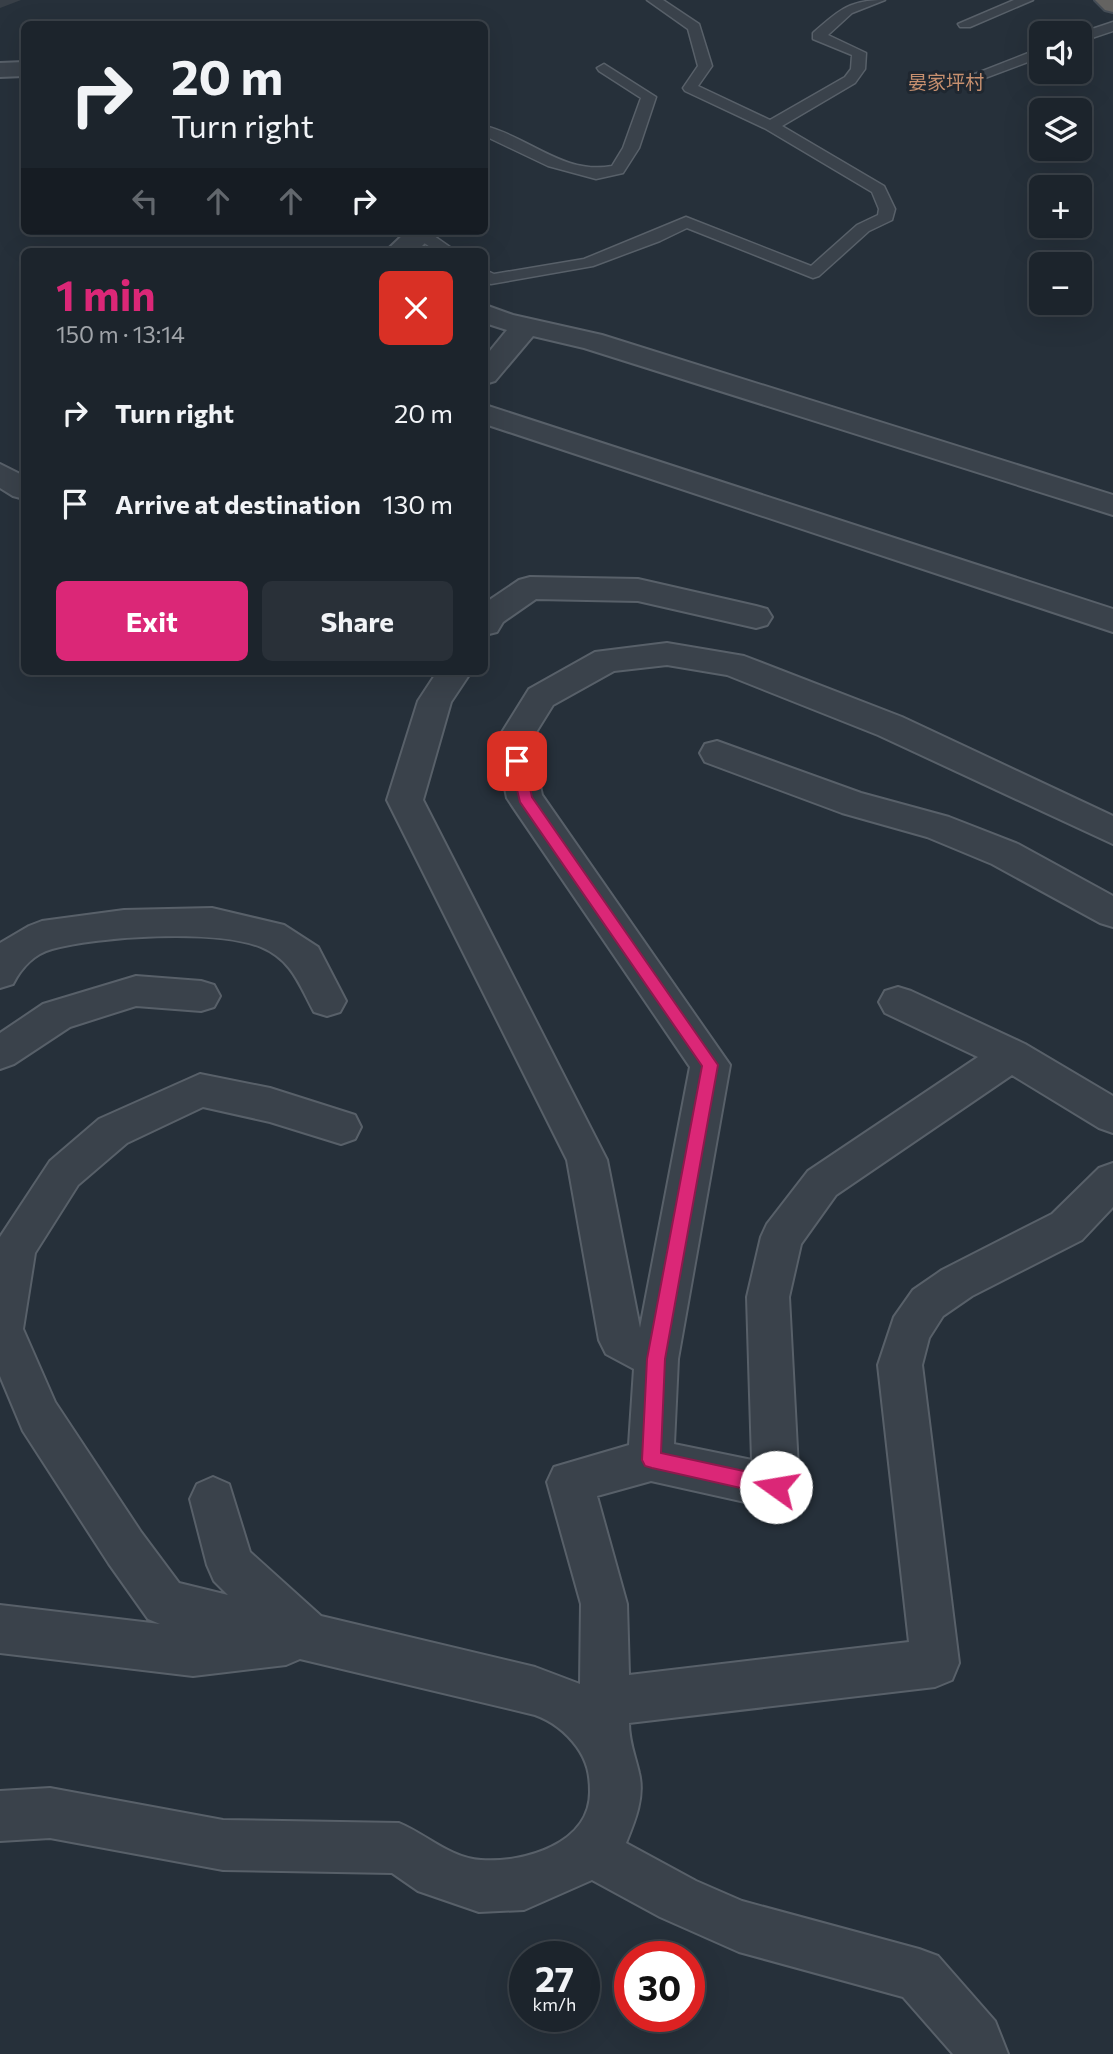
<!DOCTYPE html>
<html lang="en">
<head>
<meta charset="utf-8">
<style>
	:root { --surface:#1c242c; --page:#293038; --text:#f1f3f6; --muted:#a0a4a9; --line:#3a4148; --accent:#db2777 }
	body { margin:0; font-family:Commissioner,"Noto Sans SC",sans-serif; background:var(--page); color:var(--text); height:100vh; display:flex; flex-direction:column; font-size:26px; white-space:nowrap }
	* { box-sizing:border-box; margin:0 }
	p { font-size:23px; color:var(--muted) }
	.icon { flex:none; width:38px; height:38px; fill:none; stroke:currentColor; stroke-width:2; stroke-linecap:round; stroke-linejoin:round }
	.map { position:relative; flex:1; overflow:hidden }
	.panel { position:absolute; left:21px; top:248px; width:467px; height:427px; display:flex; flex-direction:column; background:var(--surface); border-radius:10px; box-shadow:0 7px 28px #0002,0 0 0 2px var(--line) }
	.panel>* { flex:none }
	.top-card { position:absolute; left:21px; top:21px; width:467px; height:214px; border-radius:10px; box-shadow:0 7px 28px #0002,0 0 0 2px var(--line); background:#1c242c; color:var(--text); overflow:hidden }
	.fabs { position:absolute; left:1029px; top:21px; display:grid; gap:14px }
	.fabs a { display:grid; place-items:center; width:63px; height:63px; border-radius:10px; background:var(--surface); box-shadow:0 7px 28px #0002,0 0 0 2px var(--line); font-size:35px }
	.speed { position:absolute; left:509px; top:1941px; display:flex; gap:14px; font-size:35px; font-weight:700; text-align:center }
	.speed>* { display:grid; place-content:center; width:91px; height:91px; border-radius:50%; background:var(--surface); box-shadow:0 7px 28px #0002,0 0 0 2px var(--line); line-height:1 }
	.speed small { font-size:18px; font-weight:400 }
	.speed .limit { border:10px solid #d22; background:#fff; color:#111 }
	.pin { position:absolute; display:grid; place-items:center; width:60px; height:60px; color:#fff; margin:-30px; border-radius:14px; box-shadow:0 4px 10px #0006 }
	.me { position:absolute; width:77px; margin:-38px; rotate:283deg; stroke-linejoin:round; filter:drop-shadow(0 0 5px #0008) }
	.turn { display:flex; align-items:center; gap:24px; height:147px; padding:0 35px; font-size:32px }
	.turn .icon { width:91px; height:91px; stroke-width:2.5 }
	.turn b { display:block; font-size:49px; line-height:60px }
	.lanes { display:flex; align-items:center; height:66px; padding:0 35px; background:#0003; justify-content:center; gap:35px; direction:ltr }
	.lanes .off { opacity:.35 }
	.round { display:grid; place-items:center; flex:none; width:74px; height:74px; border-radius:10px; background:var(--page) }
	.headline { display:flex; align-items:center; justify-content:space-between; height:119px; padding:0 35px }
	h1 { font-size:42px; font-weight:700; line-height:52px; color:var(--accent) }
	.cta { display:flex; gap:14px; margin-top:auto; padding:14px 35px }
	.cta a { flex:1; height:80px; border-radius:10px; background:var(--accent); color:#fff; font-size:28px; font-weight:700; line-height:80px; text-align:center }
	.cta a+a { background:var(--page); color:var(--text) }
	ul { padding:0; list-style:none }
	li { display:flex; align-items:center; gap:21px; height:91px; padding:0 35px }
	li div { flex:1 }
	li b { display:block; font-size:26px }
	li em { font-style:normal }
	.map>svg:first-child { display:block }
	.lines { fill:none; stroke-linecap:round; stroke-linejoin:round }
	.service-casing { stroke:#586069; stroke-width:3 }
	.minor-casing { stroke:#586069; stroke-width:4 }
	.trunk-casing { stroke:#454d56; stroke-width:4 }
	.service { fill:#3a424b; fill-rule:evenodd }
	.minor { fill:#3a424b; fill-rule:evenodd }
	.trunk { fill:#646361; fill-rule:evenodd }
	.shaded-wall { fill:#383f47 }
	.route { fill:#db2777; stroke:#8e194d; stroke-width:2 }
	.labels { text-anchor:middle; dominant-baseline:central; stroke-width:6; stroke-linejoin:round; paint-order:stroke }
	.far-quarter-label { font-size:19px; fill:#c7906f; stroke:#1f2730 }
</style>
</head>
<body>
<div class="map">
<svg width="1113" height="2054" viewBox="0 0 1113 2054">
	<rect width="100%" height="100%" fill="#26303a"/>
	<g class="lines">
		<g class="service-casing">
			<path id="service" d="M647 0H663L699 24 712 66 698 86 770 120 845 77 851 69 852 55 813 39V33C839 10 849 0 885 0L852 13 828 35 866 53 865 69 855 83 782 126 884 186 895 209 892 220 869 231 819 276 813 278 687 228 660 241 593 266 491 284 485 282V270L494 274 584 259 686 217 811 266 857 225 878 215 879 209 872 192 766 129 685 91 683 88 698 66 688 29Z
				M1014 0H1033L970 27H960L958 24Z
				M1113 22V31L1080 42V33Z
				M1041 48V57L969 84 964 85 957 81Z
				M604 64 656 97 639 148 623 173 596 179 548 166 485 136V126C529 137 564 175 612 166L623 148 641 98 599 71 597 68Z
				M415 231H427L457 252H438L415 237 413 234Z"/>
		</g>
		<g class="minor-casing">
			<path id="minor" d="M24 62V76L0 77V63Z
				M404 231H432L434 234 416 252H385L405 233Z
				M485 305 513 315 602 335 1113 495V515L584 348 533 336 495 381 485 384V357L507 330 485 323Z
				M485 405 1113 609V632L485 424Z
				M0 464 24 476V499L13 496 0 488Z
				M530 577 638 579 756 606 767 609 772 617 767 625 756 628 638 601 536 599 503 622 497 632 485 635V603L519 580Z
				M667 643 744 656 902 717 1113 816V844L878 735 727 675 667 665 614 671 553 705 530 742 542 795 730 1065 678 1359 674 1444 752 1460 747 1297 761 1237 767 1224 808 1171 978 1057 885 1013 879 1002 885 991 898 987 911 991 1025 1044 1113 1096V1133L1099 1128 1012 1075 836 1195 801 1244 789 1297 799 1487 792 1502 776 1509 651 1481 597 1496 627 1604 629 1675 909 1642 878 1365 894 1317 913 1290 942 1270 1052 1214 1099 1168 1113 1163V1207L1082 1240 972 1296 943 1316 929 1338 922 1365 959 1663 952 1680 935 1687 629 1723C629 1742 635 1755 639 1773 645 1797 635 1821 626 1843L696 1881 742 1901 919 1949 938 1956 995 2021 1008 2054H953L903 1997 739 1952 660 1917 592 1880 524 1910 479 1912 418 1891 392 1873 223 1870 50 1838 0 1841V1791L50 1788 223 1820 399 1823C426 1834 450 1858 481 1860 524 1863 590 1844 590 1792 590 1774 587 1761 577 1747 566 1732 552 1721 535 1715L300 1659 286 1665 193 1676 0 1653V1605L160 1624 148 1619 109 1564 23 1431 0 1376V1237L50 1161 99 1119 200 1074 270 1088 355 1115 361 1127 355 1139 341 1144 270 1122 203 1107 127 1143 78 1185 35 1253 23 1329 55 1402 141 1532 179 1583 228 1595 214 1581 207 1565 190 1499 197 1484 213 1477 229 1484 250 1552 321 1616 535 1667 580 1684 581 1604 547 1482 554 1467 629 1445 634 1369 606 1354 599 1340 567 1160 387 800 418 701 437 672H471L451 702 423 800 607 1160 640 1328 690 1067 513 807 507 798 496 742 529 689 595 652Z
				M717 741 861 793 949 817 1018 844 1113 896V927L1100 923 992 864 927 837 842 813 705 762 700 753 705 744Z
				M212 908 284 925 318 947 346 1001 340 1012 327 1016 314 1012C299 984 292 960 261 947 217 929 98 936 52 949 34 954 21 968 13 984L0 988V943L29 926 42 921 124 910Z
				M136 976 201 981 214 985 220 996 214 1007 201 1011 136 1006 70 1027 14 1064 0 1069V1033L43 1004Z"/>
		</g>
		<g class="trunk-casing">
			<path id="trunk" d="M1095 0H1113V12L1105 10Z"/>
		</g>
		<use href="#service" class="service"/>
		<use href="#minor" class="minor"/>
		<use href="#trunk" class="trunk"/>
	</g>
	<path class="shaded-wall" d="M0 0H21L0 8Z"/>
	<path class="route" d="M517 756 524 761 532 797 718 1065 665 1359 661 1453 776 1478 782 1481 785 1487 782 1494 776 1496 652 1468 645 1466 642 1460 647 1359 702 1066 520 802 510 761Z"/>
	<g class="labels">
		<g class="far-quarter-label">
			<text x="946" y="81">晏家坪村</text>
		</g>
	</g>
</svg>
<div class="fabs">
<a><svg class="icon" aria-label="sound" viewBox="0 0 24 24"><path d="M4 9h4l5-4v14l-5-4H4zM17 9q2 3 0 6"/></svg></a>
<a><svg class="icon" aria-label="layers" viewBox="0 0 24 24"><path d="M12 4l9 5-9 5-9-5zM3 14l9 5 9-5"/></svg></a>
<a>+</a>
<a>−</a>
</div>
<div class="speed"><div>27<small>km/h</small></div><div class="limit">30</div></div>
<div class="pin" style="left:517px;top:761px;background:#d93025"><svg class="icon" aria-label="arrive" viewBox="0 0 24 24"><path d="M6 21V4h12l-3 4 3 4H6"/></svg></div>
<svg class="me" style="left:776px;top:1487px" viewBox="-20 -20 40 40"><circle r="19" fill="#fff"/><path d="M0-13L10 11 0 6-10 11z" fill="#db2777"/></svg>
<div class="top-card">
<div class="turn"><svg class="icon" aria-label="right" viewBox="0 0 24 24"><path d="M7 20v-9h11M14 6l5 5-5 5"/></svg><div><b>20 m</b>Turn right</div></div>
<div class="lanes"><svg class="icon off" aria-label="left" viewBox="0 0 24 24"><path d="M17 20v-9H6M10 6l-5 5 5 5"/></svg><svg class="icon off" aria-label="ahead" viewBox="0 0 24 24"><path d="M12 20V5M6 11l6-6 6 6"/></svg><svg class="icon off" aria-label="ahead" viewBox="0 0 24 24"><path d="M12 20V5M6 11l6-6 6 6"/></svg><svg class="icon" aria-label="right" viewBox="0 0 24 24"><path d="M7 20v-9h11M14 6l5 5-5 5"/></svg></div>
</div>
<section class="panel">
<div class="headline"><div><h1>1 min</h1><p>150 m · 13:14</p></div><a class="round" style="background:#d93025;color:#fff"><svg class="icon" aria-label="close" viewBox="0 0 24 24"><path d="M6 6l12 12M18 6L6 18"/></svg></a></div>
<ul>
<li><svg class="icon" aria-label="right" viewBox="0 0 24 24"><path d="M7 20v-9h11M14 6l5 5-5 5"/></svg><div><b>Turn right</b></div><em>20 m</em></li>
<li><svg class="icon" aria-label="arrive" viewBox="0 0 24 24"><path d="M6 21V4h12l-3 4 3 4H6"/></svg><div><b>Arrive at destination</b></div><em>130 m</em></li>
</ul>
<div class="cta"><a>Exit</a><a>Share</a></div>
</section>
</div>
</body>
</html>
